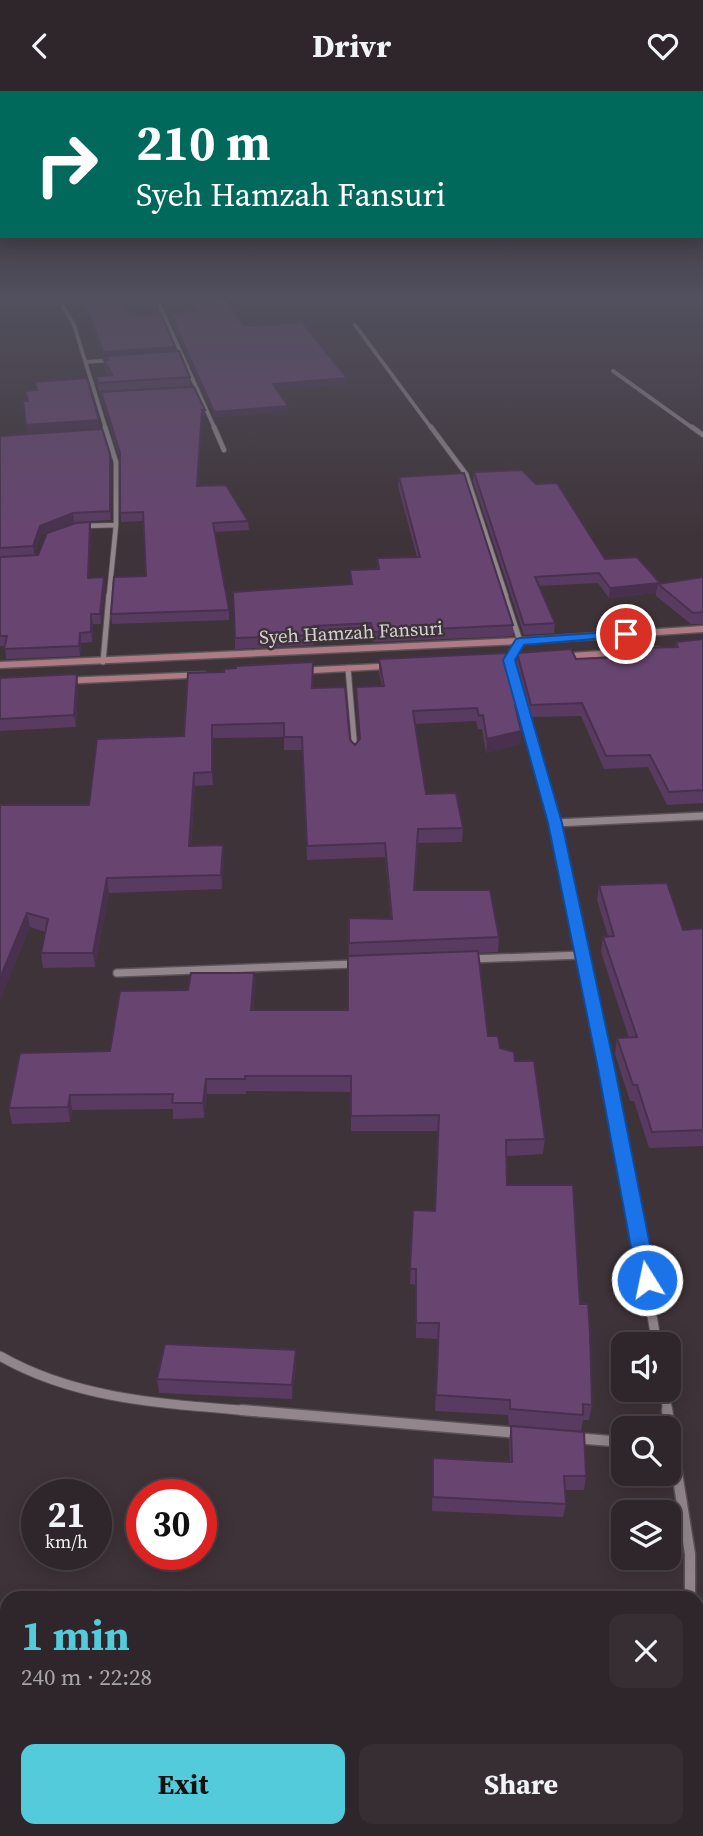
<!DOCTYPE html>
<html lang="en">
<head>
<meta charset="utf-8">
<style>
	:root { --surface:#2e262a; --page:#362e32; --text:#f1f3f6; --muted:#a7a5a8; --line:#494347; --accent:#53cbdb }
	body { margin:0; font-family:"Source Serif 4",serif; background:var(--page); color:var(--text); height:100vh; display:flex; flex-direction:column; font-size:26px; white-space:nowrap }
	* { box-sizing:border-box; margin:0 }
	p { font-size:23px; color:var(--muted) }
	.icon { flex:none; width:38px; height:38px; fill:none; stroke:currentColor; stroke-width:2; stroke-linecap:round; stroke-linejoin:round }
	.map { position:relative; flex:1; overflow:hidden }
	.panel { position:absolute; left:0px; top:1500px; width:704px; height:247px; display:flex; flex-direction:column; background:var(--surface); border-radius:21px 21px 0 0; box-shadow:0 4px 18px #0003,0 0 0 2px var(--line) }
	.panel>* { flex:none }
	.top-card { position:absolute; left:0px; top:0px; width:704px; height:147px; box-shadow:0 4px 18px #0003,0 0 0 2px var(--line); background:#00695c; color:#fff; overflow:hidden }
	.fabs { position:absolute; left:611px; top:1241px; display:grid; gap:14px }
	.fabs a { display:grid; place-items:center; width:70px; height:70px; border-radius:14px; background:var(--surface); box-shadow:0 4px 18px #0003,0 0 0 2px var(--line); font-size:35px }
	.speed { position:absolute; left:21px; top:1388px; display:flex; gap:14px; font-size:35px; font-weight:700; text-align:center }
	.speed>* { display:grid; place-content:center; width:91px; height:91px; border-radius:50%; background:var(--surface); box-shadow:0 4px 18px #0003,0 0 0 2px var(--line); line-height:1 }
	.speed small { font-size:18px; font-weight:400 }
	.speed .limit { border:10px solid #d22; background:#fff; color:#111 }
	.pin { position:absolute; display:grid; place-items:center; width:60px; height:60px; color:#fff; margin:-30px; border:4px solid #fff; border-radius:50%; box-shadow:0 2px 7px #0007 }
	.me { position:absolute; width:77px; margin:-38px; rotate:350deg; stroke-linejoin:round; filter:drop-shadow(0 0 5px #0008) }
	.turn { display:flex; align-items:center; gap:24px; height:147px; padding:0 21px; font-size:32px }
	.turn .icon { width:91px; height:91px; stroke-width:2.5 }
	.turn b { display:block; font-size:49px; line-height:60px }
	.round { display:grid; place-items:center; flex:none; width:74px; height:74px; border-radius:14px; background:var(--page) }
	.summary { display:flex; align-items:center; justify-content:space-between; height:119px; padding:0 21px }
	h1 { font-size:42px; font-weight:700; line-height:52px; color:var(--accent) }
	.cta { display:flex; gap:14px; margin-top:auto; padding:14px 21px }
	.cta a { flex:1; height:80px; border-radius:14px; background:var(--accent); color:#111; font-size:28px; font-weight:700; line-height:80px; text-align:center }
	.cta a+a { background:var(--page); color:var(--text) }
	header { display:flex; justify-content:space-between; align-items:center; height:91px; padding:0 21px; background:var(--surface); font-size:32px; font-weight:700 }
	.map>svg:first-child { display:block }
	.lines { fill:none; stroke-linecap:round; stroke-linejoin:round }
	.minor-far5-casing { stroke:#5a5256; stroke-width:4.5 }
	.minor-far4-casing { stroke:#5a5256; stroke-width:6 }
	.minor-far3-casing { stroke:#5a5256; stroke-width:7 }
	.minor-far2-casing { stroke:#5a5256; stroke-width:10 }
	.minor-far1-casing { stroke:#5a5256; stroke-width:11 }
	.minor-casing { stroke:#5a5256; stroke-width:13 }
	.secondary-casing { stroke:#5a5256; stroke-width:3 }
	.minor-far5 { stroke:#92868c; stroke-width:3.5 }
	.minor-far4 { stroke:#92868c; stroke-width:4.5 }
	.minor-far3 { stroke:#92868c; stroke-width:5 }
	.minor-far2 { stroke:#92868c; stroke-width:7 }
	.minor-far1 { stroke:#92868c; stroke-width:9 }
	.minor { stroke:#92868c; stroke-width:10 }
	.secondary { fill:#ae7a85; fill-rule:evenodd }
	.wall { fill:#593b61 }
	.shaded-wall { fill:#49304f }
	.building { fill:#684571; stroke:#49304f; stroke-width:2 }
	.route { fill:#1a73e8; stroke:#114b97; stroke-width:2 }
	.labels { text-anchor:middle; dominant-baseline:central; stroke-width:5; stroke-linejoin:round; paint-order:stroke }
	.far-street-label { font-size:19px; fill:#d7d1d4; stroke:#3e3338 }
</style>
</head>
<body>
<header><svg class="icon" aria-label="back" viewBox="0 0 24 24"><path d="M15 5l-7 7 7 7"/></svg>Drivr<svg class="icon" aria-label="heart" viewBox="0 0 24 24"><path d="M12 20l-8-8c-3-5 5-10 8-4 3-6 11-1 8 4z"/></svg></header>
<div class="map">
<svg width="703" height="1745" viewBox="0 0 703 1745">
	<rect width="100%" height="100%" fill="#3e3338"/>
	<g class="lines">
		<g class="minor-far5-casing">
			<path id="minor-far5" d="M63 215 74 234 106 338
				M160 215 215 338
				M355 234 432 338
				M86 271 113 269
				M613 280 694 338"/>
		</g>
		<g class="minor-far4-casing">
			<path id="minor-far4" d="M214 336 224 359
				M431 336 466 383 506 505
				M692 336 703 344
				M84 435 116 434V371L105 336
				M109 505 116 434"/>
		</g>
		<g class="minor-far3-casing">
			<path id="minor-far3" d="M505 504 520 550 509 569 549 717
				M103 571 109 504
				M348 577 355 660"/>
		</g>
		<g class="minor-far2-casing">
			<path id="minor-far2" d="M549 715 609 984
				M555 732 703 725
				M471 868 582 864
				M117 882 354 873"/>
		</g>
		<g class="minor-far1-casing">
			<path id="minor-far1" d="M609 982 657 1253
				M0 1265C80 1311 174 1313 263 1321
				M664 1298 668 1321"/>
		</g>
		<g class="minor-casing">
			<path id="minor" d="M242 1319 518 1342
				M667 1319 690 1463V1507
				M575 1347 623 1351
				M693 1740V1745"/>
		</g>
		<g class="secondary-casing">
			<path id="secondary" d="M703 535V541L520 553 0 577V571L520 547Z
				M656 556 660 557V561L558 569 553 566 558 563Z
				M398 572 402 573V577L296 583 291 580 296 577Z
				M205 581 210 584 209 586 61 593 56 590 61 587Z"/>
		</g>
		<use href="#minor-far5" class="minor-far5"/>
		<use href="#minor-far4" class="minor-far4"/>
		<use href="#minor-far3" class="minor-far3"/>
		<use href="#minor-far2" class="minor-far2"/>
		<use href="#minor-far1" class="minor-far1"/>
		<use href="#minor" class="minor"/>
		<use href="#secondary" class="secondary"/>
	</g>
	<path class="wall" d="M91 205 130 225 175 256V260L103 265 86 217V213L94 215Z
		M193 210 244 235 347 293 277 298 288 315V320L215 326 170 227V222L197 221 193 215Z
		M106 265 190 286 191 295 99 300 96 285 109 284 105 277 104 269H107Z
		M101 301 205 319V327H202L198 395 248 430 249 439 215 441 229 519V529L112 533 111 523 146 485 144 430 121 431 120 368 102 309Z
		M0 345 110 363 111 429 74 431 41 444 34 464 0 466Z
		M474 381 605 468 660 493 703 486V533H691L656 505V502L609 507 598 492 539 495 555 532 554 542 524 544 473 390Z
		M399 386 513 534V545L373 551 371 543 314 545V554L235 558V547L351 493 350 479 377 478V467L417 466 398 395Z
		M90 431 91 440 89 487 104 486 105 496 101 533H93L92 551 81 552 80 565 6 568 5 555H0V466L38 464Z
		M703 548V712L667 714 648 676 604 678 581 625 530 626 516 574 517 562 576 568 639 565 640 557 675 556 676 551Z
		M379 568 520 614 519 627H518L521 640 520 653 486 662 482 638H478L476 630 415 633 426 703 463 737 462 751 418 752 415 799 499 846 498 861 478 862 488 945 515 970 545 1048 543 1063 506 1065 507 1094 580 1213 592 1314 589 1329H583L581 1340 509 1334 508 1324 435 1320 438 1248 416 1247V1194L410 1193 413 1119 435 1120 438 1040H351V1001L246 1000V1003H207L204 1027 173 1028V1018L72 1019 70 1031 12 1033 9 1017 110 960 188 899 254 882 255 897 253 919H348L349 827 391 828 385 766 307 769 302 659H284V646L213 647V694L195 695 191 755 224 768 222 798 109 802 95 876 43 877 41 862 45 841 30 836 0 908V714H89L184 645 312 597 350 649 355 654 359 649 356 596 382 595 379 581Z
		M0 587 78 595 76 636 0 640Z
		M599 794 683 839 703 837V1055L649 1057 634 1010H630L615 963 617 947H629L601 861 603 846 608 845 597 809Z
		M296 1259V1273L292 1308 159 1302 157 1288Z
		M511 1335 586 1385 584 1399H565L566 1413 563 1426 432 1420 433 1367 510 1371 509 1349Z"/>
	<path class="shaded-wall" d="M175 256V260L103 265V261Z
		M347 287V293L274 298 273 293Z
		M288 315V320L215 326 214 321Z
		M202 319H205V327H202L198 404 197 395Z
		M99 329 100 337 27 342 26 334Z
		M110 363 111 372V429L110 420Z
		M73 422 74 431 41 444 34 464 33 455 40 435Z
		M90 431 91 440 89 496 88 487Z
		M104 486 105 496 101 533 100 523Z
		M660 492 658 493 656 502 609 507 610 497Z
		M91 523 93 533 92 551 91 541Z
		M80 542 81 552 80 565 79 555Z
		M77 583 78 595 76 636 74 624Z
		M212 634 213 647V694L212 681Z
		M521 640 520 653 486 662 487 648Z
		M194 682 195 695 190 769 189 755Z
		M223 754 224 768 222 798 221 784Z
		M107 787 109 802 95 876 93 862Z
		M27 822 30 836 0 908V887Z
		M254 882 255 897 252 933 251 919Z
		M206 988 207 1003 204 1027 203 1012Z
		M70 1004 72 1019 70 1031 68 1016Z
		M296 1259V1273L292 1308V1294Z"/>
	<path class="building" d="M120 204 130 225 161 223 175 256 103 261 86 213 96 215 91 205Z
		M225 208 244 235 302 231 347 287 273 293 288 315 214 321 170 222 199 221 193 210Z
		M179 260 190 286 98 292 96 285 112 284 104 269H108L106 265Z
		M87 287 99 329 26 334 23 310H28L25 300 37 299 35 291Z
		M194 296 205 319H202L197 395 226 394 248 430 213 432 229 519 111 523 114 486 146 485 143 421 120 422V362L101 301Z
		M102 338 110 363V420L73 422 40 435 33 455 0 457V345Z
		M522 379 536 393 557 392 605 468 637 466 660 492 610 497 599 482 535 486 555 532 524 534 474 381Z
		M464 382 513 534 373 541 371 532 314 535 313 544 235 547 233 501 352 493 350 479 379 478 377 467 420 466 399 386Z
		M90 431 88 487 104 486 100 523H91V541L80 542 79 555 4 558 7 545H0V466L38 464 47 442 76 432Z
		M703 486V521L693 522 658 493Z
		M703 548V699L669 701 650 664 606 665 582 612 531 614 517 562 571 558 576 568 644 565 640 557 678 556 676 551Z
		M506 562 520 614H515L521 640 487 648 483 624 479 625 477 617 413 620 426 703 456 702 463 737 418 738 414 799H490L499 846 349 852V827L392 828 385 752 307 755 302 646H284V632L212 634V681L194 682 189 755 223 754 221 784 107 787 93 862H41L48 828 27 822 0 887V714H89L97 648 184 645 188 582 224 581V578L236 577V575L313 571 312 597 345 596 350 649 355 654 360 648 356 596 384 595 379 568Z
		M77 583 74 624 0 628V587Z
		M667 792 683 839 703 837V1039L652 1041 637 994H633L617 947 637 946 603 846 614 845 599 794Z
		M478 860 488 945H498L500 957 514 961 515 970H534L545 1048 506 1049 507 1094H573L580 1213H588L590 1243 592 1314 583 1313V1324L510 1318V1309L436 1304 439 1232H416V1178H410L413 1119 435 1120 439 1024 351 1025V985H245V988H206L203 1012H172L173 1003 70 1004 68 1016 9 1017 20 962 110 960 120 900 188 899 191 882H254L251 919H348V865Z
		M165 1253 296 1259 292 1294 157 1288Z
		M511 1335 584 1341 586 1385H564L566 1413 433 1406V1367L512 1371Z
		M516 1502 611 1507H516Z"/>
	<linearGradient id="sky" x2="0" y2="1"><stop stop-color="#221c1f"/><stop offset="0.46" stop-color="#52505e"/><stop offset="1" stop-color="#52505e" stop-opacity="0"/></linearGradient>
	<rect width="703" height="448" fill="url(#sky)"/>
	<path class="route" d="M626 540 630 541V545L524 554 515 569 562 732 615 978 657 1189 654 1195 647 1197 640 1195 637 1189 598 978 548 732 503 569 516 548 520 547Z"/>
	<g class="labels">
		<g class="far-street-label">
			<text transform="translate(351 541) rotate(-3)">Syeh Hamzah Fansuri</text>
		</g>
	</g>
</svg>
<div class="fabs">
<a><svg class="icon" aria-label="sound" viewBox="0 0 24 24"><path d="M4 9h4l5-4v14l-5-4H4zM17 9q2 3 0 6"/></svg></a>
<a><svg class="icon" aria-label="search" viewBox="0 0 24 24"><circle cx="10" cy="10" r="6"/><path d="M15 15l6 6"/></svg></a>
<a><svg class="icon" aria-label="layers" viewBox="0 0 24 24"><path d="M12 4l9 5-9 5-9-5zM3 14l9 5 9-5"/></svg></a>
</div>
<div class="speed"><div>21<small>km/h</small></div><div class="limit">30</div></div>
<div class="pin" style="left:626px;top:543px;background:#d93025"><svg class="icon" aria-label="arrive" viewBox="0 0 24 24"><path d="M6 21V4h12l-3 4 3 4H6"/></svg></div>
<svg class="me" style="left:647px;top:1189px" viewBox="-20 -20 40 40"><circle r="17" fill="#1a73e8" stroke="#fff" stroke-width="3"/><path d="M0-11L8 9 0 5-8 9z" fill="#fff"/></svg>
<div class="top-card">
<div class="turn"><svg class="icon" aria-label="right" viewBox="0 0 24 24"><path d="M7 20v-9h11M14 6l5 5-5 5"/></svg><div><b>210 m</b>Syeh Hamzah Fansuri</div></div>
</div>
<section class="panel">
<div class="summary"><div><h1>1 min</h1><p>240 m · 22:28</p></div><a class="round"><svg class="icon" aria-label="close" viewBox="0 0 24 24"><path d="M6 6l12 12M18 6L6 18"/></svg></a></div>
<div class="cta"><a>Exit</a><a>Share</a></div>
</section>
</div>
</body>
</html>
